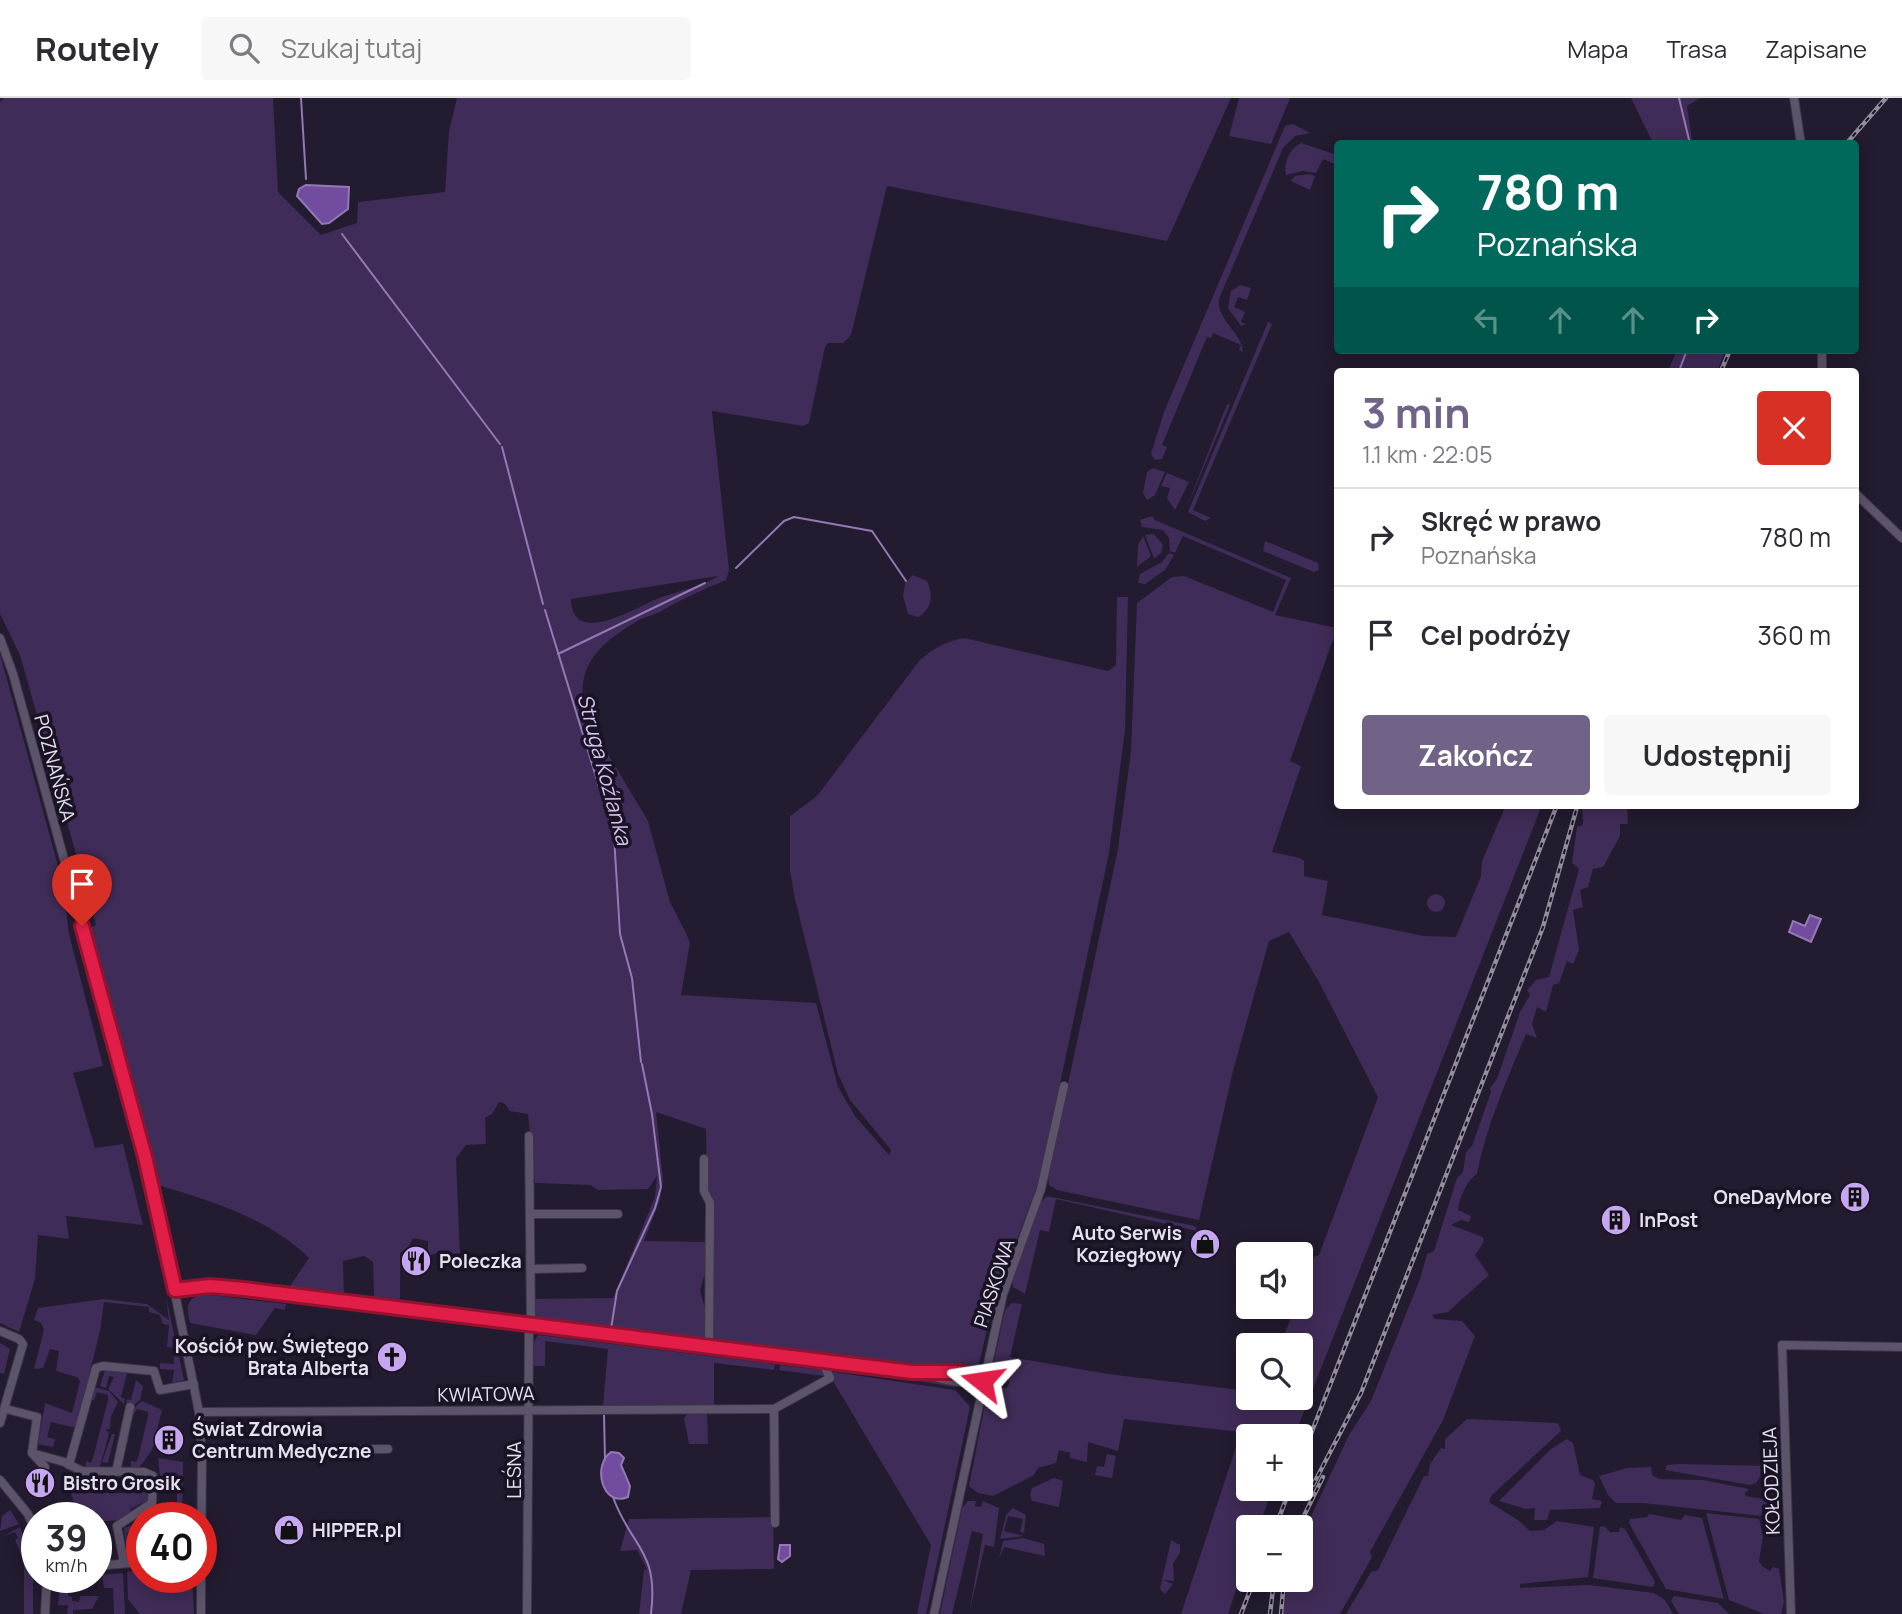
<!DOCTYPE html>
<html lang="pl">
<head>
<meta charset="utf-8">
<style>
	:root { --surface:#fff; --page:#f7f7f7; --text:#2b2b33; --muted:#7c7c81; --line:#e1e1e2; --accent:#716288 }
	body { margin:0; font-family:Manrope,sans-serif; background:var(--page); color:var(--text); height:100vh; display:flex; flex-direction:column; font-size:26px; white-space:nowrap }
	* { box-sizing:border-box; margin:0 }
	p { font-size:23px; color:var(--muted) }
	.icon { flex:none; width:38px; height:38px; fill:none; stroke:currentColor; stroke-width:2; stroke-linecap:round; stroke-linejoin:round }
	.map { position:relative; flex:1; overflow:hidden }
	.sheet { position:absolute; left:1334px; top:270px; width:525px; height:441px; display:flex; flex-direction:column; background:var(--surface); border-radius:7px; box-shadow:0 4px 18px #0003 }
	.sheet>* { flex:none }
	.guide { position:absolute; left:1334px; top:42px; width:525px; height:214px; border-radius:7px; box-shadow:0 4px 18px #0003; background:#00695c; color:#fff; overflow:hidden }
	.fabs { position:absolute; left:1236px; top:1144px; display:grid; gap:14px }
	.fabs a { display:grid; place-items:center; width:77px; height:77px; border-radius:7px; background:var(--surface); box-shadow:0 4px 18px #0003; font-size:35px }
	.speed { position:absolute; left:21px; top:1404px; display:flex; gap:14px; font-size:35px; font-weight:700; text-align:center }
	.speed>* { display:grid; place-content:center; width:91px; height:91px; border-radius:50%; background:var(--surface); box-shadow:0 4px 18px #0003; line-height:1 }
	.speed small { font-size:18px; font-weight:400 }
	.speed .limit { border:10px solid #d22; background:#fff; color:#111 }
	.pin { position:absolute; display:grid; place-items:center; width:60px; height:60px; color:#fff; margin:-72px -30px; border-radius:50% 50% 50% 0; rotate:-45deg; box-shadow:0 0 7px #0007 }
	.pin .icon { rotate:45deg }
	.me { position:absolute; width:77px; margin:-38px; rotate:285deg; stroke-linejoin:round; filter:drop-shadow(0 0 5px #0008) }
	.turn { display:flex; align-items:center; gap:24px; height:147px; padding:0 28px; font-size:32px }
	.turn .icon { width:91px; height:91px; stroke-width:2.5 }
	.turn b { display:block; font-size:49px; line-height:60px }
	.lanes { display:flex; align-items:center; height:66px; padding:0 28px; background:#0003; justify-content:center; gap:35px; direction:ltr }
	.lanes .off { opacity:.35 }
	.round { display:grid; place-items:center; flex:none; width:74px; height:74px; border-radius:7px; background:var(--page) }
	.headline { display:flex; align-items:center; justify-content:space-between; height:119px; padding:0 28px }
	h1 { font-size:42px; font-weight:700; line-height:52px; color:var(--accent) }
	.action { display:flex; gap:14px; margin-top:auto; padding:14px 28px }
	.action a { flex:1; height:80px; border-radius:7px; background:var(--accent); color:#fff; font-size:28px; font-weight:700; line-height:80px; text-align:center }
	.action a+a { background:var(--page); color:var(--text) }
	ul { padding:0; list-style:none }
	li { display:flex; align-items:center; gap:21px; height:98px; padding:0 28px; border-top:2px solid var(--line) }
	li div { flex:1 }
	li b { display:block; font-size:26px }
	li em { font-style:normal }
	header { display:flex; align-items:center; gap:42px; box-sizing:border-box; height:98px; padding:0 35px; background:var(--surface); border-bottom:2px solid var(--line) }
	header strong { font-size:33px }
	nav { display:flex; gap:38px; margin-inline-start:auto; font-size:24px }
	.search { width:490px; height:63px; background:var(--page); display:flex; align-items:center; gap:18px; box-sizing:border-box; padding:0 24px; border-radius:7px; color:var(--muted); font-size:26px }
	.map>svg:first-child { display:block }
	.green { fill:#402c58; fill-rule:evenodd }
	.water { fill:#724c9e; stroke:#9579b6; stroke-width:2 }
	.lines { fill:none; stroke-linecap:round; stroke-linejoin:round }
	.stream { stroke:#9579b6; stroke-width:2 }
	.minor-casing { stroke:#3d3546; stroke-width:10 }
	.minor { stroke:#5d536b; stroke-width:8 }
	.rail-casing { stroke:#948e9e; stroke-width:4.5 }
	.rail { stroke:#1a1225; stroke-width:2; stroke-dasharray:5; stroke-linecap:butt }
	.route-casing { stroke:#92132f; stroke-width:18 }
	.route { stroke:#e11d48; stroke-width:12 }
	.labels { text-anchor:middle; dominant-baseline:central; stroke-width:7; stroke-linejoin:round; paint-order:stroke }
	.street-label { font-size:19px; fill:#e6e1ee; stroke:#1a1225 }
	.poi-label { font-size:19px; font-weight:bold; fill:#e6e1ee; stroke:#1a1225; text-anchor:start }
	.water-label { font-size:21px; font-style:italic; fill:#d5c2ef; stroke:#1a1225 }
</style>
</head>
<body>
<header>
<strong>Routely</strong>
<div class="search"><svg class="icon" aria-label="search" viewBox="0 0 24 24"><circle cx="10" cy="10" r="6"/><path d="M15 15l6 6"/></svg>Szukaj tutaj</div>
<nav><a>Mapa</a><a>Trasa</a><a>Zapisane</a></nav>
</header>
<div class="map">
<svg width="1902" height="1516" viewBox="0 0 1902 1516">
	<rect width="100%" height="100%" fill="#231b2f"/>
	<path class="green" d="M4 0H273L278 94 321 137 357 125 358 104 445 94 449 33 457 0H1231L1167 143 887 88 851 237 843 245H828L825 249 809 325 803 328 712 313 729 472 726 482C702 492 686 499 663 512 656 517 646 518 639 522 597 547 572 570 587 621L648 723 670 804 686 835 690 845 681 897 816 905 838 989 855 1018 889 1057 891 1052 850 1002 838 976 795 801 790 773V718L817 698 919 563C934 550 944 544 964 540L1108 573 1116 567 1117 499H1128L1125 632 1109 755 1040 1080 993 1206 978 1270 957 1272 904 1269 713 1243 712 1096H707L706 1031 656 1014 663 1082 660 1102 644 1143 708 1144V1176L704 1178 700 1193 706 1213 707 1242 704 1244 535 1224 533 1201 613 1200 655 1099 657 1078 648 1091 598 1092 590 1087 535 1085 528 1016 510 1013 504 1005 499 1004 492 1016 485 1020 486 1046 466 1047 456 1060 460 1158 443 1153 428 1158V1143L413 1140 409 1148 400 1155V1205L374 1201 373 1164 364 1158 343 1163 344 1198 288 1191 309 1160C267 1119 213 1104 158 1087L88 831 96 827 20 557 0 516V4ZM718 478C702 489 678 493 659 500 638 508 572 551 571 501Z
		M1239 0H1290L1271 46 1229 38Z
		M1631 0H1700L1687 8 1692 42 1707 45H1653Z
		M1293 26 1310 35 1295 38 1283 50 1219 201C1217 224 1242 234 1243 254L1239 252 1241 247 1213 235 1211 240 1207 239 1162 347 1167 349 1162 361 1155 362 1151 356 1164 314 1285 28Z
		M1301 45 1337 57V67L1323 61 1316 75 1303 73 1286 77C1283 65 1290 50 1301 45Z
		M1309 76 1315 78 1310 92 1291 83 1295 78Z
		M1240 187 1251 190 1247 202 1238 199 1234 209 1245 214 1241 224 1246 226 1241 228 1228 210 1231 193Z
		M1268 224 1272 226 1193 412 1211 420 1205 423 1188 414Z
		M1677 252H1726L1717 273H1668Z
		M1227 306 1230 307 1185 414Z
		M1153 370 1165 374 1155 397 1147 402 1143 395 1147 374Z
		M1167 375 1189 384 1175 412 1167 400 1170 390 1161 388Z
		M1152 418 1155 422 1291 480 1275 517 1337 530 1290 663 1301 668 1272 754 1300 760 1304 763V778L1328 783 1322 817 1424 838 1456 839 1481 778 1482 763 1506 707H1542L1294 1339H1248V1391H1273L1258 1430H1248V1456L1228 1516H1181L1241 1334 1124 1321 1118 1353 1088 1344 1087 1364 1070 1360V1355L1059 1352 1056 1365 1038 1370 1034 1377 993 1398 978 1395 969 1388 988 1291 1007 1290 1010 1284 1007 1279 998 1286 990 1282 1005 1212 1012 1205 1022 1206 1010 1259 1108 1276 1248 1293V1300H1300V1248H1280L1295 1209H1300V1195L1314 1159 1319 1157 1378 999 1319 884 1289 834 1269 843 1233 973 1199 1122 1057 1092 1049 1087 1048 1080 1118 751 1131 653 1137 505 1172 479 1184 478 1273 514 1286 482 1183 438 1175 455 1170 453 1169 440 1163 432 1142 429 1140 422Z
		M1154 436 1163 447 1161 455 1154 461 1145 437Z
		M1143 438 1151 458 1137 469 1138 447Z
		M1265 443 1318 465 1319 472 1314 474 1263 453Z
		M1169 455 1174 457 1165 472 1145 486 1138 485 1140 476 1162 464Z
		M913 477 927 483C933 497 933 510 918 519L908 516 903 498 905 485Z
		M0 556 69 808 66 812 69 836 103 968 73 975 95 1050 123 1046 143 1127 66 1118 69 1141 38 1137 35 1181 19 1234 0 1225Z
		M1582 707H1627L1628 726H1620V738L1603 769 1593 771 1588 789 1580 792 1583 809 1573 812 1579 852 1573 866 1567 863 1559 885 1553 887 1546 914 1537 909 1532 926 1537 940 1526 936C1507 982 1486 1028 1477 1076 1467 1082 1459 1101 1458 1112L1471 1118 1469 1124 1461 1122 1451 1127 1483 1139 1484 1144 1475 1157 1489 1177 1448 1214 1432 1217 1435 1221 1462 1223 1475 1238 1443 1322 1370 1454 1372 1459 1340 1516H1283L1287 1482H1300V1442L1349 1337 1371 1303 1420 1181 1427 1156 1434 1153 1457 1080 1463 1074 1466 1054 1472 1048 1491 994 1490 990 1497 981 1520 914 1530 897 1527 892 1536 882 1549 879 1579 771 1572 765 1577 729 1583 727Z
		M1427 805a9 9 0 1 1 18 0a9 9 0 1 1-18 0Z
		M1047 1098 1195 1128 1197 1133 1056 1101 1049 1134 1040 1132 1025 1196 1013 1189 1012 1181 1041 1104Z
		M198 1197H210L286 1206 285 1212 275 1210 256 1237 190 1225C187 1211 185 1204 198 1197Z
		M166 1199 184 1282 172 1285 174 1272 160 1271V1265L174 1266V1250L167 1249 169 1227 163 1226 160 1217 149 1214V1209L104 1204 100 1233 76 1330 51 1324 47 1339 55 1341 53 1349 38 1346 45 1305 72 1315 80 1283 77 1279 56 1273 59 1253 50 1251 43 1270 34 1271 44 1232 41 1225 34 1222 38 1210 104 1201 147 1206 169 1222Z
		M546 1233 707 1253 706 1255 541 1235Z
		M538 1237 775 1266 774 1272 714 1265V1307H603L608 1251 545 1243V1268H533V1245Z
		M0 1245 10 1251 4 1276 0 1275Z
		M780 1267 822 1272 824 1278 779 1272Z
		M829 1268 955 1287 954 1289Z
		M105 1272 127 1275 121 1299 125 1301 124 1306 108 1291 114 1279 109 1278 106 1290 100 1288Z
		M827 1273 955 1292 970 1309 926 1516H917L931 1447Z
		M136 1282 143 1288 140 1302 133 1308 126 1307 127 1301 131 1302Z
		M94 1289 109 1293 118 1304 111 1318 110 1331H105L109 1335 100 1369H85L86 1363 91 1365 93 1360 108 1302V1297L97 1294 94 1302H91Z
		M142 1303 162 1312 152 1352 139 1370H131V1363L136 1364 138 1360 148 1318V1314L137 1311 132 1319 134 1310Z
		M692 1312 707 1314 708 1346H689L684 1320Z
		M1467 1321 1558 1325 1561 1333 1491 1398 1489 1404 1518 1422 1530 1433 1544 1432 1557 1423 1594 1429 1588 1479 1520 1486V1490L1589 1487 1654 1495 1665 1502 1673 1516H1346L1371 1474 1378 1472 1424 1378H1428L1430 1366 1441 1350 1445 1351V1341Z
		M112 1336H115L108 1365 102 1364Z
		M1567 1341 1573 1345 1580 1377 1593 1382 1595 1386 1592 1401 1602 1403 1600 1410 1550 1412 1547 1422H1534L1535 1410 1526 1411 1499 1403 1551 1351Z
		M1107 1356 1116 1358 1112 1380 1095 1377 1097 1368 1104 1369Z
		M158 1360 183 1364V1378H160Z
		M1679 1366 1770 1368 1769 1373 1763 1374 1756 1385 1750 1387 1665 1372 1667 1367Z
		M1651 1369 1652 1377 1659 1381 1703 1382 1749 1391 1745 1395 1746 1398 1774 1403 1763 1410 1761 1418 1643 1405H1616L1608 1397 1599 1378 1627 1370Z
		M141 1379 149 1381V1401L144 1407 142 1405 130 1411 131 1415 119 1422 96 1424V1419H79L71 1395H143V1383L135 1382Z
		M183 1380 182 1419H177V1383H165L164 1392H160V1381Z
		M1054 1380 1063 1383 1059 1409 1032 1403 1030 1397 1032 1390Z
		M968 1403H976L975 1408 981 1409 983 1403 999 1410 994 1449 985 1447 969 1516 983 1436 972 1433 952 1516H940L962 1410Z
		M1013 1410 1026 1417 1024 1435 1020 1434 1023 1421 1008 1418 1004 1433 1024 1438 1000 1441 1006 1417Z
		M10 1412 19 1426 0 1433 2 1418Z
		M1706 1415 1759 1421 1763 1438 1759 1463 1762 1468 1770 1473 1773 1469 1779 1471 1784 1504 1781 1516H1764L1729 1502Z
		M1649 1416 1681 1422 1685 1417 1702 1420 1724 1501 1666 1491 1629 1425 1630 1421 1647 1419Z
		M773 1419 774 1471 691 1472 681 1516H639L644 1472 647 1471 637 1452 620 1453 629 1421Z
		M142 1424V1430L126 1435 130 1445 139 1444V1447L126 1451 124 1430Z
		M1604 1428 1610 1434H1619L1620 1429 1625 1431 1655 1484 1653 1489 1593 1480 1600 1429Z
		M20 1429 33 1467V1516H24V1464L15 1442 18 1440 15 1434 3 1438Z
		M1023 1440 1044 1446 1045 1458 1004 1449 999 1461 1003 1443Z
		M1171 1442 1180 1447V1455L1173 1465 1174 1483 1163 1482 1173 1486 1165 1496 1160 1491Z
		M142 1471V1479H192L194 1516H140L128 1501 127 1474Z
		M123 1475 125 1516H114L113 1490H104L102 1477Z
		M74 1480V1487H68V1498L72 1499V1503L79 1504 80 1498H99L92 1511 73 1512V1516H67L68 1507H58L61 1482Z
		M1674 1498 1718 1505 1729 1516H1679L1671 1503Z"/>
	<path class="water" d="M306 87 349 89 348 111 329 125 322 126 297 98 299 91Z
		M1810 817 1821 821 1811 844 1789 834 1793 823 1805 828Z
		M611 1354 619 1355 624 1360 621 1367 630 1388 628 1399C602 1410 592 1367 611 1354Z
		M780 1447H790V1458L782 1464 778 1461Z"/>
	<g class="lines">
		<path class="stream" d="M301 0 306 81
			M1679 0 1690 46
			M342 136 500 346
			M1679 273 1687 252
			M502 349 543 506
			M736 470 784 423 794 419 872 433 906 483
			M545 512 614 738 620 836 632 880 641 964
			M558 556 705 485
			M611 1231 617 1193 655 1110 661 1089 652 1016 642 966
			M604 1316 605 1362
			M613 1399C631 1450 659 1451 651 1516"/>
		<g class="minor-casing">
			<path id="minor" d="M1794 0 1801 46
				M1822 252V273
				M1855 395 1902 440
				M0 540 13 576 121 968 165 1146 199 1314 202 1362 201 1467
				M529 1038 531 1227
				M704 1061V1093L710 1105 709 1249
				M530 1116H618
				M531 1171 582 1170
				M175 1192 210 1188 244 1191 912 1274 957 1284 983 1283
				M0 1233 19 1241 23 1246 0 1325
				M929 1274H959L977 1281
				M6 1311 37 1319 32 1355 64 1364 82 1373 144 1374 153 1378 152 1405 117 1428 124 1465
				M774 1311 830 1280 822 1263
				M199 1314 774 1311 775 1425
				M202 1353 388 1351
				M32 1355 45 1369
				M69 1367 96 1270 103 1268 154 1273 160 1292 194 1286
				M116 1374 130 1309
				M0 1382 28 1416 37 1437
				M96 1468 142 1464
				M201 1479V1516
				M45 1516 47 1479
				M527 1516 529 1227
				M934 1516 1003 1196 1041 1091 1064 988
				M1791 1516 1782 1247 1902 1249"/>
		</g>
		<use href="#minor" class="minor"/>
		<g class="rail-casing">
			<path id="rail" d="M1846 46 1886 0
				M1721 273 1730 252
				M1300 1364 1557 707
				M1313 1387 1361 1295 1543 829 1577 709
				M1275 1430 1290 1391
				M1298 1430 1323 1379
				M1241 1516 1254 1482
				M1270 1516 1274 1482
				M1281 1516 1284 1482"/>
		</g>
		<use href="#rail" class="rail"/>
	</g>
	<g class="lines">
		<g class="route-casing">
			<path id="route" d="M82 828 145 1059 175 1192 210 1188 244 1191 912 1274H959L982 1283"/>
		</g>
		<use href="#route" class="route"/>
	</g>
	<defs>
		<g id="building-disc" transform="scale(1.575)"><circle r="9.5" fill="#c6a6f0" stroke="#1a1225"/><path d="M-4-6H4V6H1V3H-1V6H-4ZM-2.5-4.3h1.7v1.8h-1.7ZM.8-4.3h1.7v1.8H.8ZM-2.5-1h1.7V.8h-1.7ZM.8-1h1.7V.8H.8Z" fill="#111"/></g>
		<g id="shop-disc" transform="scale(1.575)"><circle r="9.5" fill="#c6a6f0" stroke="#1a1225"/><path d="M-5-2.5h2.3a2.7 3.5 0 0 1 5.4 0H5L5.5 6h-11ZM-1.5-2.5h3a1.5 2.3 0 0 0-3 0Z" fill="#111"/></g>
		<g id="restaurant-disc" transform="scale(1.575)"><circle r="9.5" fill="#c6a6f0" stroke="#1a1225"/><path d="M-5-6h1v4h1v-4h1v4h1v-4h1v5L-1.5 .5V6h-2V.5L-5-1ZM5-6V6H3V1.5H1.5Q1.5-4 5-6Z" fill="#111"/></g>
		<g id="church-disc" transform="scale(1.575)"><circle r="9.5" fill="#c6a6f0" stroke="#1a1225"/><path d="M-1.2-6h2.4v3.5h3.3v2.4h-3.3V6h-2.4V-.1h-3.3v-2.4h3.3Z" fill="#111"/></g>
	</defs>
	<g fill-rule="evenodd">
		<use href="#building-disc" x="1855" y="1099"/>
		<use href="#building-disc" x="1616" y="1122"/>
		<use href="#shop-disc" x="1205" y="1146"/>
		<use href="#restaurant-disc" x="416" y="1163"/>
		<use href="#church-disc" x="392" y="1259"/>
		<use href="#building-disc" x="169" y="1342"/>
		<use href="#restaurant-disc" x="40" y="1385"/>
		<use href="#shop-disc" x="289" y="1432"/>
	</g>
	<g class="labels">
		<g class="street-label">
			<text transform="translate(55 670) rotate(75)">POZNAŃSKA</text>
			<text transform="translate(994 1185) rotate(-72)">PIASKOWA</text>
			<text transform="translate(486 1296) rotate(-1)">KWIATOWA</text>
			<text transform="translate(514 1372) rotate(-90)">LEŚNA</text>
			<text transform="translate(1771 1383) rotate(-92)">KOŁODZIEJA</text>
		</g>
		<g class="poi-label">
			<text x="1832" y="1099" text-anchor="end">OneDayMore</text>
			<text x="1639" y="1122">InPost</text>
			<text x="1182" y="1135" text-anchor="end">Auto Serwis<tspan x="1182" dy="22">Koziegłowy</tspan></text>
			<text x="439" y="1163">Poleczka</text>
			<text x="369" y="1248" text-anchor="end">Kościół pw. Świętego<tspan x="369" dy="22">Brata Alberta</tspan></text>
			<text x="192" y="1331">Świat Zdrowia<tspan x="192" dy="22">Centrum Medyczne</tspan></text>
			<text x="63" y="1385">Bistro Grosik</text>
			<text x="312" y="1432">HIPPER.pl</text>
		</g>
		<g class="water-label">
			<text transform="translate(605 671) rotate(75)">Struga Koźlanka</text>
		</g>
	</g>
</svg>
<div class="fabs">
<a><svg class="icon" aria-label="sound" viewBox="0 0 24 24"><path d="M4 9h4l5-4v14l-5-4H4zM17 9q2 3 0 6"/></svg></a>
<a><svg class="icon" aria-label="search" viewBox="0 0 24 24"><circle cx="10" cy="10" r="6"/><path d="M15 15l6 6"/></svg></a>
<a>+</a>
<a>−</a>
</div>
<div class="speed"><div>39<small>km/h</small></div><div class="limit">40</div></div>
<div class="pin" style="left:82px;top:828px;background:#d93025"><svg class="icon" aria-label="arrive" viewBox="0 0 24 24"><path d="M6 21V4h12l-3 4 3 4H6"/></svg></div>
<svg class="me" style="left:982px;top:1283px" viewBox="-20 -20 40 40"><path d="M0-17L14 15 0 8-14 15z" fill="#e11d48" stroke="#fff" stroke-width="4"/></svg>
<div class="guide">
<div class="turn"><svg class="icon" aria-label="right" viewBox="0 0 24 24"><path d="M7 20v-9h11M14 6l5 5-5 5"/></svg><div><b>780 m</b>Poznańska</div></div>
<div class="lanes"><svg class="icon off" aria-label="left" viewBox="0 0 24 24"><path d="M17 20v-9H6M10 6l-5 5 5 5"/></svg><svg class="icon off" aria-label="ahead" viewBox="0 0 24 24"><path d="M12 20V5M6 11l6-6 6 6"/></svg><svg class="icon off" aria-label="ahead" viewBox="0 0 24 24"><path d="M12 20V5M6 11l6-6 6 6"/></svg><svg class="icon" aria-label="right" viewBox="0 0 24 24"><path d="M7 20v-9h11M14 6l5 5-5 5"/></svg></div>
</div>
<section class="sheet">
<div class="headline"><div><h1>3 min</h1><p>1.1 km · 22:05</p></div><a class="round" style="background:#d93025;color:#fff"><svg class="icon" aria-label="close" viewBox="0 0 24 24"><path d="M6 6l12 12M18 6L6 18"/></svg></a></div>
<ul>
<li><svg class="icon" aria-label="right" viewBox="0 0 24 24"><path d="M7 20v-9h11M14 6l5 5-5 5"/></svg><div><b>Skręć w prawo</b><p>Poznańska</p></div><em>780 m</em></li>
<li><svg class="icon" aria-label="arrive" viewBox="0 0 24 24"><path d="M6 21V4h12l-3 4 3 4H6"/></svg><div><b>Cel podróży</b></div><em>360 m</em></li>
</ul>
<div class="action"><a>Zakończ</a><a>Udostępnij</a></div>
</section>
</div>
</body>
</html>
